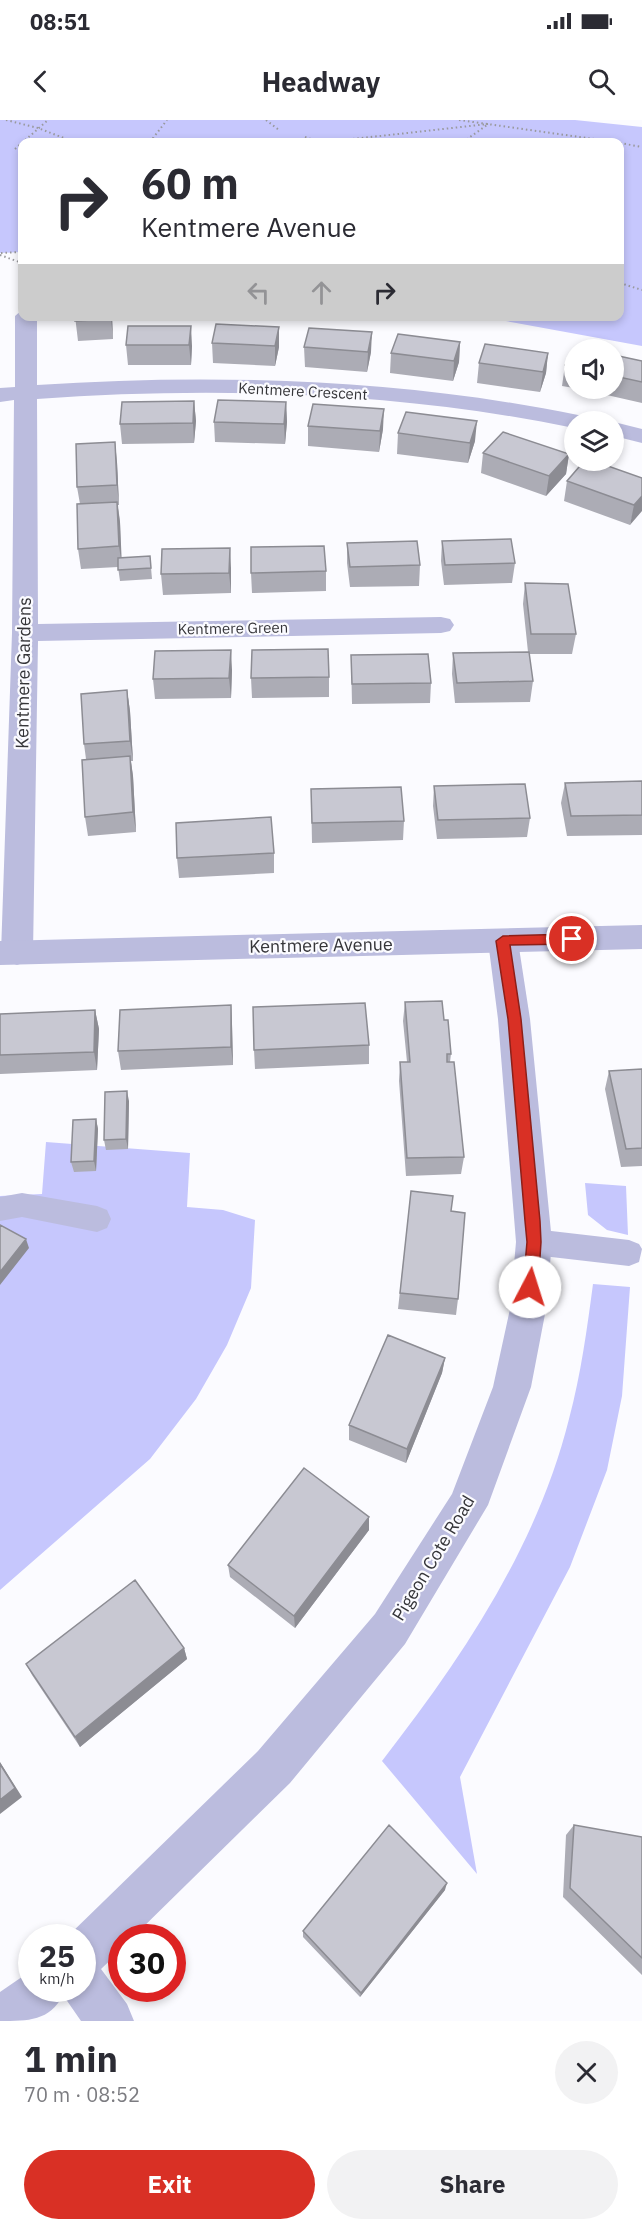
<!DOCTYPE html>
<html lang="en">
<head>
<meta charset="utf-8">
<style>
	:root { --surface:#fff; --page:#f2f2f3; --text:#2b2b33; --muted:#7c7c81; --accent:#d93025 }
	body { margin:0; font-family:"IBM Plex Sans",sans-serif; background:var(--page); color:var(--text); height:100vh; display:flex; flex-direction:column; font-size:22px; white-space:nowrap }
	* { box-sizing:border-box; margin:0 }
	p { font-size:20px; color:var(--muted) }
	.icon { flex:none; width:33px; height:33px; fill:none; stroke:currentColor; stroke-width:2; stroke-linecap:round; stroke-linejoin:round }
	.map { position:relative; height:1901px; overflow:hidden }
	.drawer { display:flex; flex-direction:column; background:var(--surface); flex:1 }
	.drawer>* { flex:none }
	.top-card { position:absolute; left:18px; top:18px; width:606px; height:183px; border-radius:12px; box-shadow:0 3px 9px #0003; background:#fff; color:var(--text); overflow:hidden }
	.buttons { position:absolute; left:564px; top:219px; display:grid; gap:12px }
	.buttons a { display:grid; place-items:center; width:60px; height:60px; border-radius:50%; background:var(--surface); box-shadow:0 3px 9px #0003; font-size:30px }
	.speed { position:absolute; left:18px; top:1804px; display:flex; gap:12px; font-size:30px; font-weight:700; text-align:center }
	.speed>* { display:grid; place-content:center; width:78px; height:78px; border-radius:50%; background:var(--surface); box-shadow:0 3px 9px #0003; line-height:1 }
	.speed small { font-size:15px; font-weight:400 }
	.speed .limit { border:9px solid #d22; background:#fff; color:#111 }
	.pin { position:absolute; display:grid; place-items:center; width:51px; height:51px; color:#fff; margin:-26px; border:3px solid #fff; border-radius:50%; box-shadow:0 2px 6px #0007 }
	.me { position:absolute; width:66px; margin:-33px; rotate:5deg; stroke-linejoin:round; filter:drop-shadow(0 0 4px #0008) }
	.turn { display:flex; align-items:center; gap:21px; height:126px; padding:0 24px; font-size:27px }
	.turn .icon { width:78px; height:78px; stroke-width:2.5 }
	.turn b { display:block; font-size:42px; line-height:51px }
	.lanes { display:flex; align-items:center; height:57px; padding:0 24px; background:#0003; justify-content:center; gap:30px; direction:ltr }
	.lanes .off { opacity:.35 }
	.round { display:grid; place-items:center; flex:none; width:63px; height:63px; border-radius:32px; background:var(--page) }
	.overview { display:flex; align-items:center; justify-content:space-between; height:102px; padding:0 24px }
	h1 { font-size:36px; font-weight:800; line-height:45px }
	.action { display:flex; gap:12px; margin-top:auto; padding:12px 24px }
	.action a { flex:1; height:69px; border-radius:36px; background:var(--accent); color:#fff; font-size:24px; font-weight:800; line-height:69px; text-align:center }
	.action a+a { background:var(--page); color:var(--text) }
	.status { display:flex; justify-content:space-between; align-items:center; height:42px; padding:0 30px; background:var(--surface); direction:ltr }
	.status svg { height:16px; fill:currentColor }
	header { display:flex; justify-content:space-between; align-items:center; height:78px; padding:0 24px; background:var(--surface); font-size:27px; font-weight:800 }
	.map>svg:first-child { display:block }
	.green { fill:#c6c7fd }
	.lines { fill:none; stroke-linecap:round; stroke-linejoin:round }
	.path { stroke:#99999d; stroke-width:2; stroke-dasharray:1.5 3; stroke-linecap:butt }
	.service { fill:#bbbcde; fill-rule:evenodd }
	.minor { fill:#bbbcde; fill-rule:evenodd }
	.tertiary { fill:#bbbcde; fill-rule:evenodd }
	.wall { fill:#acacb5 }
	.shaded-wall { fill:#8c8c93 }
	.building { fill:#c8c8d2; stroke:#8c8c93; stroke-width:1.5 }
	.route { fill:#d93025; stroke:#8d1f18; stroke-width:1.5 }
	.labels { text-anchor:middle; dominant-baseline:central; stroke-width:4.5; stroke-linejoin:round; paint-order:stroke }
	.far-street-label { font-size:15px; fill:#353539; stroke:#fbfbff }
	.street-label { font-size:18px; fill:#353539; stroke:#fbfbff }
</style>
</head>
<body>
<div class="status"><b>08:51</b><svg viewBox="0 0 49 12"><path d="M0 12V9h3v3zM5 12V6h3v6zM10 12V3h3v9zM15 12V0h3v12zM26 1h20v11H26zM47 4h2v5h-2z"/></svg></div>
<header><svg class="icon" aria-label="back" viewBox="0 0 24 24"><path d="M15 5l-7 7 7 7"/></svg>Headway<svg class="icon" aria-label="search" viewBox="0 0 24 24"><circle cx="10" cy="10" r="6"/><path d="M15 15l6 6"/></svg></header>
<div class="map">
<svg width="642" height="1901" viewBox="0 0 642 1901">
	<rect width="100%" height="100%" fill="#fbfbff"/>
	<path class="green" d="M0 0H575L642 7V226L484 197 620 196V22H22V132L0 133Z
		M46 1022 190 1033 187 1087 223 1090 255 1100 251 1168 227 1225 196 1279 150 1339 0 1470V1076L42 1074Z
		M585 1063 626 1066 628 1115 607 1110 588 1095Z
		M593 1164 630 1167 622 1276 607 1350 570 1447 460 1657 477 1754 382 1641C462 1538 537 1427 569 1299 581 1254 587 1209 593 1164Z"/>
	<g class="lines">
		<path class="path" d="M6 0 38 8 74 22
			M266 0 279 10
			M459 0 615 22
			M305 17 319 22
			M150 22 167 0
			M326 22 488 4
			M463 22 487 5
			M620 23 642 27
			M15 29 48 0
			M1 133 22 132
			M0 135 22 143
			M620 163 642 170"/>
		<path class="service" d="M22 1073 97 1086 107 1090 111 1099 107 1108 97 1112 22 1097 0 1101V1077Z
			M534 1109 629 1120 639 1124 642 1129 639 1142 629 1146 534 1135 524 1131 519 1122 524 1113Z"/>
		<path class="minor" d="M22 190V196H37V265C216 253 402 259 578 295L586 297 589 302H574V308C400 272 215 266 37 279L38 504 441 497 450 499 454 505 450 511 441 513 38 521 33 833 28 841 17 845 6 841 1 833 12 513 14 280 0 282V268L15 267V196Z
			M614 302 642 309V323L614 316Z
			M503 809 514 813 518 821 530 899 552 1122 546 1189 531 1267 488 1385 405 1524 290 1663 132 1818H122V1829L101 1849 127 1884 134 1901H81L63 1875C50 1901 28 1901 0 1901V1872L32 1850V1869H82V1818H66L258 1631 375 1494 452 1374 493 1267 510 1189 516 1122 498 899 488 821 492 813Z"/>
		<path class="tertiary" d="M642 805V829L0 845V821Z"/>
	</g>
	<path class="wall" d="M75 196H112L113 219 78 221Z
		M128 206 192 226 191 245H128L126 225Z
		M279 207V227L275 246 213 243 212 223Z
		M460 222 459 242 453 261 390 253 391 233Z
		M304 227 371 232 367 252 305 247Z
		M574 230V268L562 266 565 245Z
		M548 233 546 253 540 272 477 263 479 243Z
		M614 235 642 241V283L576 268H614Z
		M194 281 196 301 194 323 122 324 120 304Z
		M286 282 287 302 285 324 215 322 214 302Z
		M308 306 383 309 379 332 308 326Z
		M398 313 475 321 468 343 397 334Z
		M483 333 569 334 566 354 546 376 481 353Z
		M117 342 119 385H118L120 402 121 438 150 436 152 459 120 461 118 447 81 449 78 429 80 384 77 367Z
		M642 358 630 405 564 381 567 361Z
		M442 421 515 443 512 463 444 465 441 441Z
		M347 423 420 445 419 466 350 467 347 443Z
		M231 448V473L163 475 161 454Z
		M326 451V471L252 473 251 453Z
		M525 463 576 514 572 534H529L533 561 530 582 455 583 452 554 453 533 528 532 523 484Z
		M351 535 431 563 430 583 352 584Z
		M232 550 231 578 155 579 153 559Z
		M329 557V577L252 578 251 558Z
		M127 570 130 591 133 641H131L133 656 136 712 88 716 85 697 86 639 84 624Z
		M642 661V715L567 716 561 683 565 663Z
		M434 666 530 698 527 717 437 719 433 686Z
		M311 669 404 701 403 720 312 723Z
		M274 733V753L179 758 177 738Z
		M405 882 444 900 451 934 450 942 464 1037 461 1054 406 1056 399 961 400 942H407L403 901Z
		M231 885 232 904 233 945 121 950 118 931Z
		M95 890 99 909 97 950 0 954V894Z
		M369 925V944L255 949 254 930Z
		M642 949V1046L621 1047 605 969 609 951Z
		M129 981 128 1029 106 1030 104 1020Z
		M96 999 98 1009 96 1051 74 1052 71 1042Z
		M411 1071 451 1091 458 1179 456 1195 398 1189Z
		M445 1238 442 1253 406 1343 349 1320V1305Z
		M369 1397V1410L295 1508 230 1457 228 1445Z
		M184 1528 187 1539 80 1627 32 1555 26 1544Z
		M574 1705 642 1717V1855L563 1777 566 1715Z
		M445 1770 360 1877 303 1817V1811Z"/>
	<path class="shaded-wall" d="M111 196H112L113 219 111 199Z
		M191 206 192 226 191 245 189 225Z
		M279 207V227L275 246V226Z
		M372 212 371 232 367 252 368 232Z
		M460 222 459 242 453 261 454 241Z
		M548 233 546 253 540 272 543 252Z
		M194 281 196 301 194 323 193 303Z
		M286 282 287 302 285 324 284 304Z
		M384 289 383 309 379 332 380 311Z
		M477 301 475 321 468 343 470 323Z
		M115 322 117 342 119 385 117 365Z
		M569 334 566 354 546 376 549 356Z
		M642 376V391L630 405 634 385Z
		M117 382 120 402 122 447 119 426Z
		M230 428 231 448V473L229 453Z
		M231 530 232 550 231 578 229 558Z
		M127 570 130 591 133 641 130 621Z
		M130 636 133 656 136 712 133 692Z
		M231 885 232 904 233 945 231 927Z
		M95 890 99 909 97 950 94 932Z
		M127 971 129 981 128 1029 126 1019Z
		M96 999 98 1009 96 1051 94 1041Z
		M26 1119 29 1128 0 1165V1152Z
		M445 1238 442 1253 406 1343 407 1329Z
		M369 1397V1410L295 1508 294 1496Z
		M184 1528 187 1539 80 1627 75 1617Z
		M0 1642 22 1677 0 1694Z
		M447 1763 445 1770 360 1877 361 1873Z"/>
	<path class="building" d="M75 196H111V199L75 201Z
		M216 204 279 207 275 226 212 223Z
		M128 206H191L189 225H126Z
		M309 208 372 212 368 232 304 227Z
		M398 214 460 222 454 241 391 233Z
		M485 224 548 233 543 252 479 243Z
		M576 227 586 230H575Z
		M574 230V248L565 245Z
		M614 235 642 241V262L614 256Z
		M218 280 286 282 284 304 214 302Z
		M194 281 193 303 120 304 122 282Z
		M313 284 384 289 380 311 308 306Z
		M406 292 477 301 470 323 398 313Z
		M503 312 569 334 549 356 483 333Z
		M115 322 117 365 77 367 76 324Z
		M585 340H591L642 358V376L634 385 567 361Z
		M117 382 119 426 78 429 77 384Z
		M511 419 515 443 445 445 442 421Z
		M417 421 420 445 350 447 347 423Z
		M324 426 326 451 251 453V427Z
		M230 428 229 453 161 454 162 429Z
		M150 436 151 448 118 450V438Z
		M525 463 568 464 576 514H531Z
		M328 529 329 557 251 558 252 530Z
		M231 530 229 558 153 559 155 531Z
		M529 532 533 561 457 563 453 533Z
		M428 534 431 563 352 564 351 535Z
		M127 570 130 621 84 624 81 574Z
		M130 636 133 692 85 697 82 640Z
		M642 661V695L571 696 565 663Z
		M525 664 530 698 438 700 434 666Z
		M401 667 404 701 312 703 311 669Z
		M271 697 274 733 177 738 176 703Z
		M442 881 444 900H448L451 934H447V942H454L464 1037 407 1038 400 942H410L405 882Z
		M365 883 369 925 254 930 253 887Z
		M231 885V927L118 931 120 890Z
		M95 890 94 932 0 935V894Z
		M642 949V1028L626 1029 609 951Z
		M127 971 126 1019 104 1020 105 972Z
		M96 999 94 1041 71 1042 73 1000Z
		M411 1071 453 1076 451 1091 465 1093 458 1179 400 1173Z
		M0 1105 26 1119 0 1152Z
		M388 1215 445 1238 407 1329 349 1305Z
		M304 1348 369 1397 294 1496 228 1445Z
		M135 1460 184 1528 75 1617 26 1544Z
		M0 1644 15 1668 0 1680Z
		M389 1705 447 1763 361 1873 303 1811Z
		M574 1705 642 1717V1838L570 1768Z"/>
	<path class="route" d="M572 814 579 819 572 824 510 825 521 899 540 1101 541 1122 538 1167 530 1174 523 1167 527 1122 525 1101 508 899 496 821 503 816Z"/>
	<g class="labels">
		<g class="far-street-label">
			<text transform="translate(303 271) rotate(3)">Kentmere Crescent</text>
			<text transform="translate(233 508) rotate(-1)">Kentmere Green</text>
		</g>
		<g class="street-label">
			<text transform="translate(23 553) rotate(-89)">Kentmere Gardens</text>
			<text transform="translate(321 825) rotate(-1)">Kentmere Avenue</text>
			<text transform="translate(433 1438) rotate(-59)">Pigeon Cote Road</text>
		</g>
	</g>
</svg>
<div class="buttons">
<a><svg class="icon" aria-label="sound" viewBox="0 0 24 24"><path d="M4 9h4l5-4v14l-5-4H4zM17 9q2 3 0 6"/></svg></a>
<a><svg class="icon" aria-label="layers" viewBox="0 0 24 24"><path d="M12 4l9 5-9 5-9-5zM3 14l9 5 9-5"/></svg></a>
</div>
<div class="speed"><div>25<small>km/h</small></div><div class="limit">30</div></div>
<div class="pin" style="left:572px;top:819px;background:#d93025"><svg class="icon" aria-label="arrive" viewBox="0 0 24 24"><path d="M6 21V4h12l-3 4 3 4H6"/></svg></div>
<svg class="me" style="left:530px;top:1167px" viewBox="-20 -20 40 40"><circle r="19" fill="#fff"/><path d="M0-13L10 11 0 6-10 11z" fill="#d93025"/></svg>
<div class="top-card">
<div class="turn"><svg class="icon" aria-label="right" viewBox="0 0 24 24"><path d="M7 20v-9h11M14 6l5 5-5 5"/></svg><div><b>60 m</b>Kentmere Avenue</div></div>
<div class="lanes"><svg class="icon off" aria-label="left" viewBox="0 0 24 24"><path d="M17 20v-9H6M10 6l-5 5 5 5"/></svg><svg class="icon off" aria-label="ahead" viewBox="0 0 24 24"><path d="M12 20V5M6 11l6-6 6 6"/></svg><svg class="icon" aria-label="right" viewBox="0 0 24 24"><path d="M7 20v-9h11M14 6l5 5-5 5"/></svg></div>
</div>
</div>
<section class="drawer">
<div class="overview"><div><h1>1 min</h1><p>70 m · 08:52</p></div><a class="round"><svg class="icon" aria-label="close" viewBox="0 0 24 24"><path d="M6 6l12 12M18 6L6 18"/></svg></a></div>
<div class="action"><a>Exit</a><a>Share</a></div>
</section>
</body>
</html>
